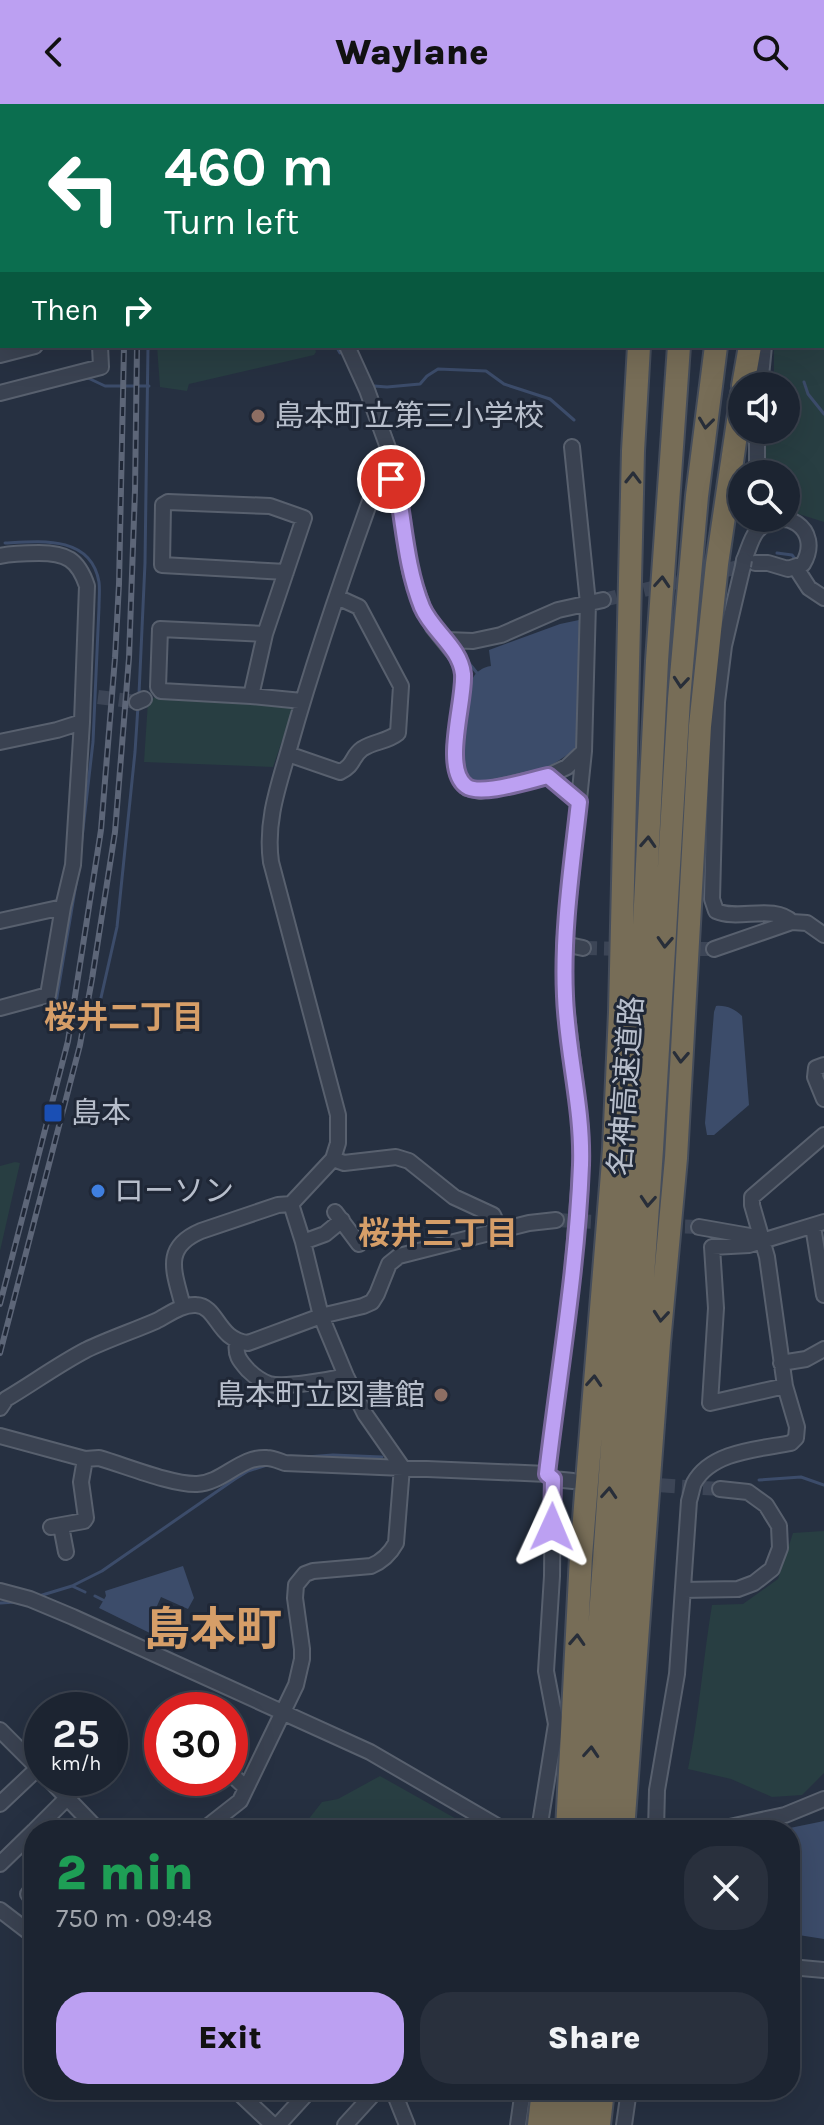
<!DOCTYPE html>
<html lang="en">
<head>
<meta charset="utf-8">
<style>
	:root { --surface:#1c2431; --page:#29303d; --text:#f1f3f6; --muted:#a0a4ab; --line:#3a414d; --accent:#bca0f2 }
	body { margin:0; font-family:Karla,"Noto Sans JP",sans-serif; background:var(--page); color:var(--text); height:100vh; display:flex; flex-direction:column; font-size:30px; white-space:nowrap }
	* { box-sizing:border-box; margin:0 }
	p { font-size:26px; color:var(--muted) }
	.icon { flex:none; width:44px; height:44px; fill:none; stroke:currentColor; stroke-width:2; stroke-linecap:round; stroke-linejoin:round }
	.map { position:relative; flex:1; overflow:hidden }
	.side { position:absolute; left:24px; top:1716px; width:776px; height:280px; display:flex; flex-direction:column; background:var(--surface); border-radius:32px; box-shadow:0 8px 32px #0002,0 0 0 2px var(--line) }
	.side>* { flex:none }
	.hud { position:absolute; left:0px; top:0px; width:824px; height:244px; box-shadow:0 8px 32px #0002,0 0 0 2px var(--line); background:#0b6e4f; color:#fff; overflow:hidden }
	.tools { position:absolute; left:728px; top:268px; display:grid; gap:16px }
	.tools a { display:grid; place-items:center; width:72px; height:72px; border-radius:50%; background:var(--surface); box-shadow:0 8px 32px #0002,0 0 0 2px var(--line); font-size:40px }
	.speed { position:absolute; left:24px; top:1588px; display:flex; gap:16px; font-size:40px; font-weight:700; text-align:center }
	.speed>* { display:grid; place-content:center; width:104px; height:104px; border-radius:50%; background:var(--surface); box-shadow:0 8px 32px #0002,0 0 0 2px var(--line); line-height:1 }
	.speed small { font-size:20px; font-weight:400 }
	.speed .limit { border:12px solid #d22; background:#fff; color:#111 }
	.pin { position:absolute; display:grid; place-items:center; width:68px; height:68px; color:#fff; margin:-34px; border:4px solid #fff; border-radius:50%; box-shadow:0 2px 8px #0007 }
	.me { position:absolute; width:88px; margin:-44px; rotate:1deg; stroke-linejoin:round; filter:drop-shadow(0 0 6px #0008) }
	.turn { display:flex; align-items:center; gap:28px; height:168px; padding:0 32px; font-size:36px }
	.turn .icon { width:104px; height:104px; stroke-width:2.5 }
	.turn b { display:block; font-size:56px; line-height:68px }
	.then { display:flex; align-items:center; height:76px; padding:0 32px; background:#0003; gap:16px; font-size:30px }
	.round { display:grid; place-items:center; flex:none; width:84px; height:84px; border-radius:32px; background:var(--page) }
	.headline { display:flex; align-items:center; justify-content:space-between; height:136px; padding:0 32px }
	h1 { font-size:48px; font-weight:800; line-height:60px; color:#1e9e55 }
	.cta { display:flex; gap:16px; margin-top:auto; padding:16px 32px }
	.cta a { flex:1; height:92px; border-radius:32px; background:var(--accent); color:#111; font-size:32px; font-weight:800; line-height:92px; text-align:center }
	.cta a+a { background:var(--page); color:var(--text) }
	header { display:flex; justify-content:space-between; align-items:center; height:104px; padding:0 32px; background:var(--accent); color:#111; font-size:36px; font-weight:800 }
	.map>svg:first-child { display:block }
	.green { fill:#283e42 }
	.water { fill:#3c4c6a }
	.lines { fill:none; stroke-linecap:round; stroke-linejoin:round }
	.stream { stroke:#3c4c6a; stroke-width:3 }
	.minor-tunnel { stroke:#3c4556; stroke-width:14; stroke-dasharray:14 7; stroke-linecap:butt }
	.minor-casing { stroke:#58606e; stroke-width:18 }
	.highway-casing { stroke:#454d5b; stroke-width:26 }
	.minor { stroke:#3a4251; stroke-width:14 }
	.highway { stroke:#776d57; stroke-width:22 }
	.rail-casing { stroke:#5d6678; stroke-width:6 }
	.rail { stroke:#1f2736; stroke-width:3; stroke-dasharray:9; stroke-linecap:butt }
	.minor-bridge-casing { stroke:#58606e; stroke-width:18; stroke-linecap:butt }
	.minor-bridge { stroke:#3a4251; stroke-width:14 }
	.oneway { stroke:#282e39 }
	.route-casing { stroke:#7a689d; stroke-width:20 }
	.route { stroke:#bca0f2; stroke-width:14 }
	.education-dot { fill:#8d6e63; stroke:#1f2736; stroke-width:3 }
	.transit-dot { fill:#1a4fb4; stroke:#1f2736; stroke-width:3 }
	.shop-dot { fill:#3f7fe0; stroke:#1f2736; stroke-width:3 }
	.labels { text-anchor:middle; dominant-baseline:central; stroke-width:6; stroke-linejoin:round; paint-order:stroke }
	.poi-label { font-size:30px; fill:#b7becb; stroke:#1f2736; text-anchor:start }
	.street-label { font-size:30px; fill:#b7becb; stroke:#1f2736 }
	.neighbourhood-label { font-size:32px; font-weight:bold; fill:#d69e68; stroke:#1f2736 }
	.town-label { font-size:46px; font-weight:bold; fill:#d69e68; stroke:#1f2736 }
</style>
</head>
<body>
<header><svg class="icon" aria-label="back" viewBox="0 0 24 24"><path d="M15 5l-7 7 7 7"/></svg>Waylane<svg class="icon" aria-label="search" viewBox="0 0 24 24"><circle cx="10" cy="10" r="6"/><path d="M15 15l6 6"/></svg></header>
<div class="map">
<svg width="824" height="2021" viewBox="0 0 824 2021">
	<rect width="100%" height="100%" fill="#263041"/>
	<path class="green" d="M824 107V418L786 406V370H755L758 326H786V282H770L774 268V242H822V109Z
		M157 242H314L316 248 314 251 189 280 187 287 160 283Z
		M157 592 290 599 293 605 273 663 144 658 148 597Z
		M15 1058 20 1059 0 1147V1062Z
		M824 1427V1669L802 1691 772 1693 731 1675 688 1665C699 1611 703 1556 712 1501L743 1500 778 1475 793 1429Z
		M380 1672 476 1726H300L322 1698 338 1695Z"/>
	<path class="water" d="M579 516 580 586 576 645 540 669 482 680C474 676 466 672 464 663 462 655 468 584 472 576 475 568 483 563 491 562L489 546 560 520Z
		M716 902C726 901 735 905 742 912L749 1001 714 1031H707L705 1019 714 908Z
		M183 1462 194 1494 188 1505 161 1493 149 1520 161 1527 158 1533 99 1504 106 1492 105 1487Z
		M824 1717V1835L792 1830 790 1726H780Z"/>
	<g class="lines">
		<path class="stream" d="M0 221 2 220
			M336 242 340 249
			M83 275 88 274 105 282H149
			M804 278 808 290 824 310
			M373 282 399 353
			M374 282 387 283 420 280 427 272 438 265 486 267 504 280 550 295 574 316
			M5 439C40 437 91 431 99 478 100 486 99 495 99 503L93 638 80 751
			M777 449 792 451 796 456
			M465 554 477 569
			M139 590 145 459 148 242
			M100 898 117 823 135 648 138 602
			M52 922 77 774
			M306 1353 333 1351 382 1353
			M759 1376 801 1373 824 1381
			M72 1482 102 1467 235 1375 248 1367 267 1361
			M39 1492 72 1482 85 1488
			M95 1492 103 1496
			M0 1499 16 1498"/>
		<path class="minor-tunnel" d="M603 496 751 460
			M98 593 137 598
			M583 844 626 845
			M679 845H714
			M556 1116 616 1119
			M664 1122 699 1123
			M640 1380 720 1385"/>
		<g class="minor-casing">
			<path id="minor" d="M258 0 259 2
				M361 0V2
				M418 0V2
				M529 0V2
				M163 2V0
				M217 2 224 0
				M474 2V0
				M582 2 583 0
				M814 2V0
				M347 242 367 286 395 363 410 467 423 504 433 523 458 554 463 568 462 589 454 646 459 674 467 684 480 687 548 672
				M0 251 35 242
				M760 282 764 242
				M0 289 101 263 100 242
				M757 370V326
				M0 452C13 449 25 449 39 449 66 449 78 455 87 482L82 618 73 761 63 803 48 891 0 904
				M744 456C748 447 751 434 757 427 781 398 824 425 803 460L788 465 768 459H755
				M743 462 724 542 717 598 712 795 716 807C738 817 774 800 792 818
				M796 464 809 484 824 494
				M265 530 160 525 158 583 161 587 251 592 302 597
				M446 536 473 537 501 531 558 506 603 496
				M251 592 265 530 304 414 270 402 168 398 163 401 162 461 286 468
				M137 598 144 595
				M0 638 57 626 82 618
				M288 650 340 668C355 661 351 653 362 645 374 637 387 638 398 629L401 582 359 503 337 493
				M579 698 548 672 567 663 584 647
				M0 817 63 803
				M564 840 583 844
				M714 845 792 818 807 819 824 831
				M824 961 816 964 815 973 824 995
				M333 1055 344 1059 396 1053 409 1057 454 1093 493 1111 500 1126
				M335 1108 359 1140
				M813 1122 824 1191
				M699 1123 750 1132 763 1138
				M303 1138 325 1130 342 1116
				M183 1203C175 1169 161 1144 201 1127L278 1101 291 1100 333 1055 338 1039V1011L271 758C265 715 280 678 291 638 315 553 344 469 374 386 380 380 389 378 395 372
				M237 1238C235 1251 239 1256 248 1266 254 1272 261 1277 269 1280 286 1284 328 1276 346 1272
				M781 1259 806 1255 824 1245
				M785 1282 710 1299 716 1204 712 1143 749 1141 824 1118
				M0 1304 6 1295C33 1279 59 1260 86 1246 109 1235 133 1227 156 1217 168 1211 182 1200 196 1201 218 1202 217 1236 248 1239L321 1212 363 1202 372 1198 377 1190 389 1160 399 1152 529 1119 556 1116
				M0 1332 85 1355 99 1354C124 1361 172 1381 197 1380 223 1379 240 1352 267 1354 273 1354 279 1357 285 1359L547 1370 553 1375 573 1377
				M547 1370 571 1187 581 1060V1026L565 894 564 840 584 647 588 499 572 343
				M61 1422 66 1448
				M51 1423 84 1417 86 1414 81 1378 85 1355
				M683 1486 738 1485 754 1479 772 1465 780 1444 779 1422 766 1401 748 1388 720 1385
				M0 1487 30 1495 73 1513 370 1648 504 1726
				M0 1626 42 1668
				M230 1669 246 1684
				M48 1674 98 1726
				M0 1700 38 1664
				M35 1726 67 1694
				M203 1726 240 1697 296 1581 302 1555V1545L295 1494 296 1481 305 1470 313 1467 371 1462C383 1457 390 1450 396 1439L402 1363 365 1310 346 1272 321 1212 303 1138 291 1100
				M539 1726 556 1620 546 1567 552 1472 553 1375
				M656 1726 657 1686 677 1570 689 1397C691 1391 692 1384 694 1379 711 1347 760 1345 791 1339L796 1334 797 1323 785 1282 767 1153 752 1101V1093L824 1031
				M716 1726 785 1711 824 1695
				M0 1760 34 1727
				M34 1784 28 1790 34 1796
				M0 1806 34 1832
				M790 1863 824 1866
				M244 1986 240 1990 273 2021
				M393 1986 407 2021
				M278 2021 310 1986
				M345 2021 377 1986
				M518 2021 523 1986
				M624 2021 629 1986"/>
		</g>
		<g class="highway-casing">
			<path id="highway" d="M653 2 654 0
				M705 2V0
				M751 2V0
				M800 2 801 0
				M743 282 750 242
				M567 1726 581 1452 614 1045 620 908 633 347 639 242
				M585 1726 633 1045 657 557 679 242
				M604 1726 652 1045 679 595 697 392 716 242
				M623 1726 659 1239 676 1054 700 622 717 460 742 290
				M539 2021 543 1986
				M559 2021 564 1986
				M580 2021 584 1986
				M599 2021 603 1986"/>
		</g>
		<use href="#minor" class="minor"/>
		<use href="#highway" class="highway"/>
		<g class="rail-casing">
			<path id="rail" d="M123 2V0
				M135 2V0
				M0 1200 68 937 101 726 115 554 119 480 124 242
				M0 1249 80 941 92 875 115 728 129 554 135 386 137 242"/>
		</g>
		<use href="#rail" class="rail"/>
		<g class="minor-bridge-casing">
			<path id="minor-bridge" d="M743 462 744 456"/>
		</g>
		<use href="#minor-bridge" class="minor-bridge"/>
	</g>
	<defs><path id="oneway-chevron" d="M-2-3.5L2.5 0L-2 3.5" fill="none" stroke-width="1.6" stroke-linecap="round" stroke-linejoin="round" transform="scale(2)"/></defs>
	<g class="oneway">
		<use href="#oneway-chevron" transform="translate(706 319) rotate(97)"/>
		<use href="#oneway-chevron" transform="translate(633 374) rotate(-89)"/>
		<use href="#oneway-chevron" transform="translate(662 478) rotate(-86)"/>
		<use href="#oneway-chevron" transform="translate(681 578) rotate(95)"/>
		<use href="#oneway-chevron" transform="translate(648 738) rotate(-87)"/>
		<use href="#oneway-chevron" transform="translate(665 838) rotate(93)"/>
		<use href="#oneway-chevron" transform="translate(681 953) rotate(93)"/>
		<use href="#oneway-chevron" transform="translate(648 1097) rotate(94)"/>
		<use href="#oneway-chevron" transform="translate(661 1212) rotate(95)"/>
		<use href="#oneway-chevron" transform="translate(594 1277) rotate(-86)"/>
		<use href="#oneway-chevron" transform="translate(609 1389) rotate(-86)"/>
		<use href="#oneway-chevron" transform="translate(577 1536) rotate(-87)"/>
		<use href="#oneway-chevron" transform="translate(591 1648) rotate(-86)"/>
	</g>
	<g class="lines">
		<g class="route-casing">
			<path id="route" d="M391 375 395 372C404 415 405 461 422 503 432 527 460 543 463 570 465 597 442 664 466 682 480 693 530 676 548 672L579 698C572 762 562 827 565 892 567 949 583 1004 581 1061 577 1165 559 1267 547 1370L553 1375 552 1423"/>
		</g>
		<use href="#route" class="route"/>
	</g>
	<g class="education-dot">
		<circle cx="258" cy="312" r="8"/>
		<circle cx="441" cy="1291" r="8"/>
	</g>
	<rect class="transit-dot" x="43" y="999" width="20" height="20" rx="4"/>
	<circle class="shop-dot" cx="98" cy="1087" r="8"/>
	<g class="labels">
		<g class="poi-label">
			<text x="274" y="312">島本町立第三小学校</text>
			<text x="71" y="1009">島本</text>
			<text x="114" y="1087">ローソン</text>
			<text x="425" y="1291" text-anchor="end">島本町立図書館</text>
		</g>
		<g class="street-label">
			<text transform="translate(626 982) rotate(-86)">名神高速道路</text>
		</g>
		<g class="neighbourhood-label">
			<text x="124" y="913">桜井二丁目</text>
			<text x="438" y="1129">桜井三丁目</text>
		</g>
		<g class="town-label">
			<text x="213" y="1526">島本町</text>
		</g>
	</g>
</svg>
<div class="tools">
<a><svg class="icon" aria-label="sound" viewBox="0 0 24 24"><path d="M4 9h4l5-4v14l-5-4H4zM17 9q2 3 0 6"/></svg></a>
<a><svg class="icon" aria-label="search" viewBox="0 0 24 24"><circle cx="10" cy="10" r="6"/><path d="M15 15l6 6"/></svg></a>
</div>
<div class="speed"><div>25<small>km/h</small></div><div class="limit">30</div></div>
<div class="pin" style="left:391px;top:375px;background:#d93025"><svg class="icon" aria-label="arrive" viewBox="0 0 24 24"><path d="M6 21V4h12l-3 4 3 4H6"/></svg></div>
<svg class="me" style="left:552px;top:1423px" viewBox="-20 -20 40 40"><path d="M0-17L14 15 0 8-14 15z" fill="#bca0f2" stroke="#fff" stroke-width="4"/></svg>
<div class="hud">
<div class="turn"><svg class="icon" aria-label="left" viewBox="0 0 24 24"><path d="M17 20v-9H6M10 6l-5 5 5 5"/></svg><div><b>460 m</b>Turn left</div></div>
<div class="then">Then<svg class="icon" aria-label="right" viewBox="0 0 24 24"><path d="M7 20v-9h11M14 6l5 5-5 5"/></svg></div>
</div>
<section class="side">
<div class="headline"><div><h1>2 min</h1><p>750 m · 09:48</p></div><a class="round"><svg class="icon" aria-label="close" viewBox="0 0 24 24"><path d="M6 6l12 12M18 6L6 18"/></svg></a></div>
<div class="cta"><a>Exit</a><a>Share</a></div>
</section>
</div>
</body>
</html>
